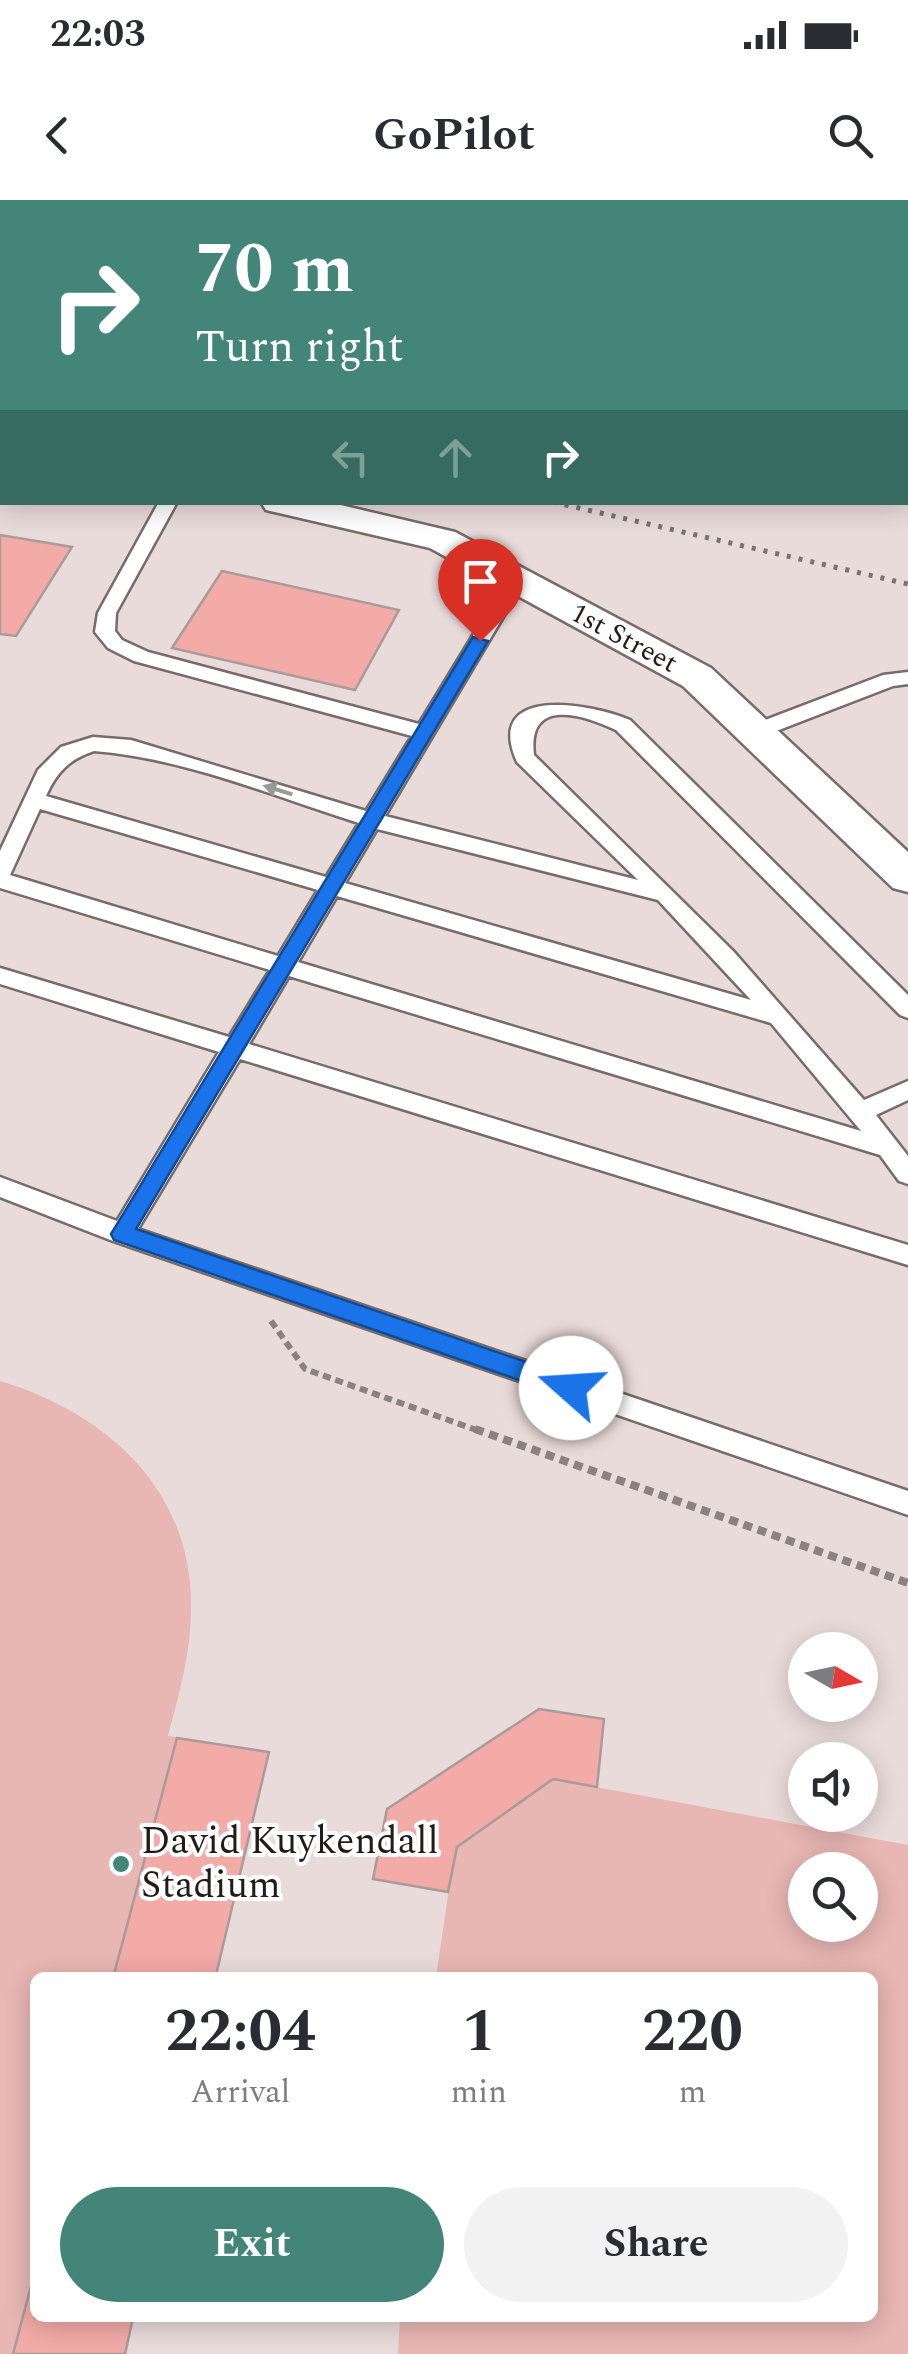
<!DOCTYPE html>
<html lang="en">
<head>
<meta charset="utf-8">
<style>
	:root { --surface:#fff; --page:#f2f2f3; --text:#2b2b33; --muted:#7c7c81; --accent:#438679 }
	body { margin:0; font-family:Spectral,serif; background:var(--page); color:var(--text); height:100vh; display:flex; flex-direction:column; font-size:38px; white-space:nowrap }
	* { box-sizing:border-box; margin:0 }
	p { font-size:32px; color:var(--muted) }
	.icon { flex:none; width:55px; height:55px; fill:none; stroke:currentColor; stroke-width:2; stroke-linecap:round; stroke-linejoin:round }
	.map { position:relative; flex:1; overflow:hidden }
	.side { position:absolute; left:30px; top:1772px; width:848px; height:350px; display:flex; flex-direction:column; background:var(--surface); border-radius:15px; box-shadow:0 5px 25px #0003 }
	.side>* { flex:none }
	.hud { position:absolute; left:0px; top:0px; width:910px; height:305px; box-shadow:0 5px 25px #0003; background:#438679; color:#fff; overflow:hidden }
	.needle { width:65px; rotate:99deg }
	.buttons { position:absolute; left:788px; top:1432px; display:grid; gap:20px }
	.buttons a { display:grid; place-items:center; width:90px; height:90px; border-radius:50%; background:var(--surface); box-shadow:0 5px 25px #0003; font-size:50px }
	.pin { position:absolute; display:grid; place-items:center; width:85px; height:85px; color:#fff; margin:-102px -42px; border-radius:50% 50% 50% 0; rotate:-45deg; box-shadow:0 0 10px #0007 }
	.pin .icon { rotate:45deg }
	.me { position:absolute; width:110px; margin:-55px; rotate:289deg; stroke-linejoin:round; filter:drop-shadow(0 0 8px #0008) }
	.turn { display:flex; align-items:center; gap:35px; height:210px; padding:0 30px; font-size:45px }
	.turn .icon { width:130px; height:130px; stroke-width:2.5 }
	.turn b { display:block; font-size:70px; line-height:85px }
	.lanes { display:flex; align-items:center; height:95px; padding:0 30px; background:#0003; justify-content:center; gap:50px; direction:ltr }
	.lanes .off { opacity:.35 }
	.eta { display:flex; justify-content:space-evenly; align-items:center; height:170px; text-align:center }
	.eta b { font-size:60px; font-weight:700; line-height:70px }
	.button { display:flex; gap:20px; margin-top:auto; padding:20px 30px }
	.button a { flex:1; height:115px; border-radius:60px; background:var(--accent); color:#fff; font-size:40px; font-weight:700; line-height:115px; text-align:center }
	.button a+a { background:var(--page); color:var(--text) }
	.status { display:flex; justify-content:space-between; align-items:center; height:70px; padding:0 50px; background:var(--surface); direction:ltr }
	.status svg { height:28px; fill:currentColor }
	header { display:flex; justify-content:space-between; align-items:center; height:130px; padding:0 30px; background:var(--surface); font-size:45px; font-weight:700 }
	.map>svg:first-child { display:block }
	.green { fill:#e8b6b3; fill-rule:evenodd }
	.building { fill:#f2aba7; stroke:#a89b9a; stroke-width:2.5 }
	.lines { fill:none; stroke-linecap:round; stroke-linejoin:round }
	.lane-casing { stroke:#786c6b; stroke-width:5 }
	.street-casing { stroke:#786c6b; stroke-width:5 }
	.path-far1 { stroke:#8b8180; stroke-width:6; stroke-dasharray:8 5; stroke-linecap:butt }
	.path { stroke:#8b8180; stroke-width:8; stroke-dasharray:9 6; stroke-linecap:butt }
	.lane { fill:#fff; fill-rule:evenodd }
	.street { fill:#fff; fill-rule:evenodd }
	.rail { stroke:#7c7271; stroke-width:5; stroke-dasharray:4 8; stroke-linecap:butt }
	.oneway { fill:#9b9998 }
	.route { fill:#1a73e8; stroke:#114b97; stroke-width:2.5 }
	.poi-dot { fill:#438679; stroke:#fff; stroke-width:4 }
	.labels { text-anchor:middle; dominant-baseline:central; stroke-width:8; stroke-linejoin:round; paint-order:stroke }
	.far-street-label { font-size:28px; fill:#211c1b; stroke:#fff }
	.near-poi-label { font-size:38px; fill:#211c1b; stroke:#fff; text-anchor:start }
</style>
</head>
<body>
<div class="status"><b>22:03</b><svg viewBox="0 0 49 12"><path d="M0 12V9h3v3zM5 12V6h3v6zM10 12V3h3v9zM15 12V0h3v12zM26 1h20v11H26zM47 4h2v5h-2z"/></svg></div>
<header><svg class="icon" aria-label="back" viewBox="0 0 24 24"><path d="M15 5l-7 7 7 7"/></svg>GoPilot<svg class="icon" aria-label="search" viewBox="0 0 24 24"><circle cx="10" cy="10" r="6"/><path d="M15 15l6 6"/></svg></header>
<div class="map">
<svg width="908" height="2154" viewBox="0 0 908 2154">
	<rect width="100%" height="100%" fill="#e9dbda"/>
	<path class="green" d="M0 1181C106 1213 193 1289 191 1409 191 1452 179 1494 168 1536L269 1552 216 1774 231 1777 35 1778V2118H133L125 2154H0Z
		M553 1579 908 1645V2154H398L400 2118H872V1778L436 1777 455 1648ZM805 1670H860V1725H805Z"/>
	<path class="building" d="M0 335 72 347 16 436 0 434Z
		M222 371 399 410 355 490 172 448Z
		M539 1509 604 1519 597 1587 553 1579 457 1647 448 1692 373 1679 387 1609Z
		M177 1538 269 1552 216 1775 231 1778H113Z
		M35 2071V2118H133L125 2154H13Z"/>
	<g class="lines">
		<g class="lane-casing">
			<path id="lane" d="M694 0H721L723 2H696Z
				M2 65V77L0 78V66Z
				M159 302H177L116 413 115 431 122 440 148 452 419 524 509 376H523L525 380 385 616 638 680 517 562C482 483 593 504 630 520L908 795V818L900 815 616 530C582 514 527 497 534 555L733 751 864 900 908 881V900L876 915 908 956V984L899 981 880 955 289 776 249 844 908 1045V1065L240 859 138 1029 908 1291V1315L113 1041 0 997V977L117 1021 219 852 0 784V768L229 837 270 770 0 688V651L38 570 61 547 93 537 131 540 366 611 412 536 134 461 108 448 95 432 98 413ZM94 551C184 558 273 596 359 623L326 677 46 596C56 573 69 559 94 551ZM40 609 318 690 278 756 10 675ZM377 629 658 700 751 800 345 683ZM337 696 771 823 861 931 298 762Z
				M908 472V484L893 486 761 537H747L744 532 747 527 883 475Z"/>
		</g>
		<g class="street-casing">
			<path id="street" d="M0 229H2V250H0Z
				M261 302H328L455 332 711 468 908 652V692L893 688 683 486 430 348 266 310Z"/>
		</g>
		<path class="path-far1" d="M271 1121 305 1169 482 1232"/>
		<path class="path" d="M475 1229 908 1383"/>
		<use href="#lane" class="lane"/>
		<use href="#street" class="street"/>
		<path class="rail" d="M553 302 908 384"/>
	</g>
	<defs><path id="oneway-solid" d="M-6-.8H1V-3.2L6.5 0L1 3.2V.8H-6Z" transform="scale(2.5)"/></defs>
	<use class="oneway" href="#oneway-solid" transform="translate(278 590) rotate(-163)"/>
	<path class="route" d="M473 437 488 441 136 1029 579 1180V1195L571 1198 114 1040 111 1034Z"/>
	<circle class="poi-dot" cx="121" cy="1664" r="10"/>
	<g class="labels">
		<g class="far-street-label">
			<text transform="translate(624 438) rotate(28)">1st Street</text>
		</g>
		<g class="near-poi-label">
			<text x="141" y="1642">David Kuykendall<tspan x="141" dy="44">Stadium</tspan></text>
		</g>
	</g>
</svg>
<div class="buttons">
<a><svg class="needle" viewBox="-14 -14 28 28"><path d="M0-13l5 13h-10z" fill="#e53935"/><path d="M0 13l5-13h-10z" fill="#7c7c81"/></svg></a>
<a><svg class="icon" aria-label="sound" viewBox="0 0 24 24"><path d="M4 9h4l5-4v14l-5-4H4zM17 9q2 3 0 6"/></svg></a>
<a><svg class="icon" aria-label="search" viewBox="0 0 24 24"><circle cx="10" cy="10" r="6"/><path d="M15 15l6 6"/></svg></a>
</div>
<div class="pin" style="left:480px;top:441px;background:#d93025"><svg class="icon" aria-label="arrive" viewBox="0 0 24 24"><path d="M6 21V4h12l-3 4 3 4H6"/></svg></div>
<svg class="me" style="left:571px;top:1188px" viewBox="-20 -20 40 40"><circle r="19" fill="#fff"/><path d="M0-13L10 11 0 6-10 11z" fill="#1a73e8"/></svg>
<div class="hud">
<div class="turn"><svg class="icon" aria-label="right" viewBox="0 0 24 24"><path d="M7 20v-9h11M14 6l5 5-5 5"/></svg><div><b>70 m</b>Turn right</div></div>
<div class="lanes"><svg class="icon off" aria-label="left" viewBox="0 0 24 24"><path d="M17 20v-9H6M10 6l-5 5 5 5"/></svg><svg class="icon off" aria-label="ahead" viewBox="0 0 24 24"><path d="M12 20V5M6 11l6-6 6 6"/></svg><svg class="icon" aria-label="right" viewBox="0 0 24 24"><path d="M7 20v-9h11M14 6l5 5-5 5"/></svg></div>
</div>
<section class="side">
<div class="eta">
<div><b>22:04</b><p>Arrival</p></div>
<div><b>1</b><p>min</p></div>
<div><b>220</b><p>m</p></div>
</div>
<div class="button"><a>Exit</a><a>Share</a></div>
</section>
</div>
</body>
</html>
